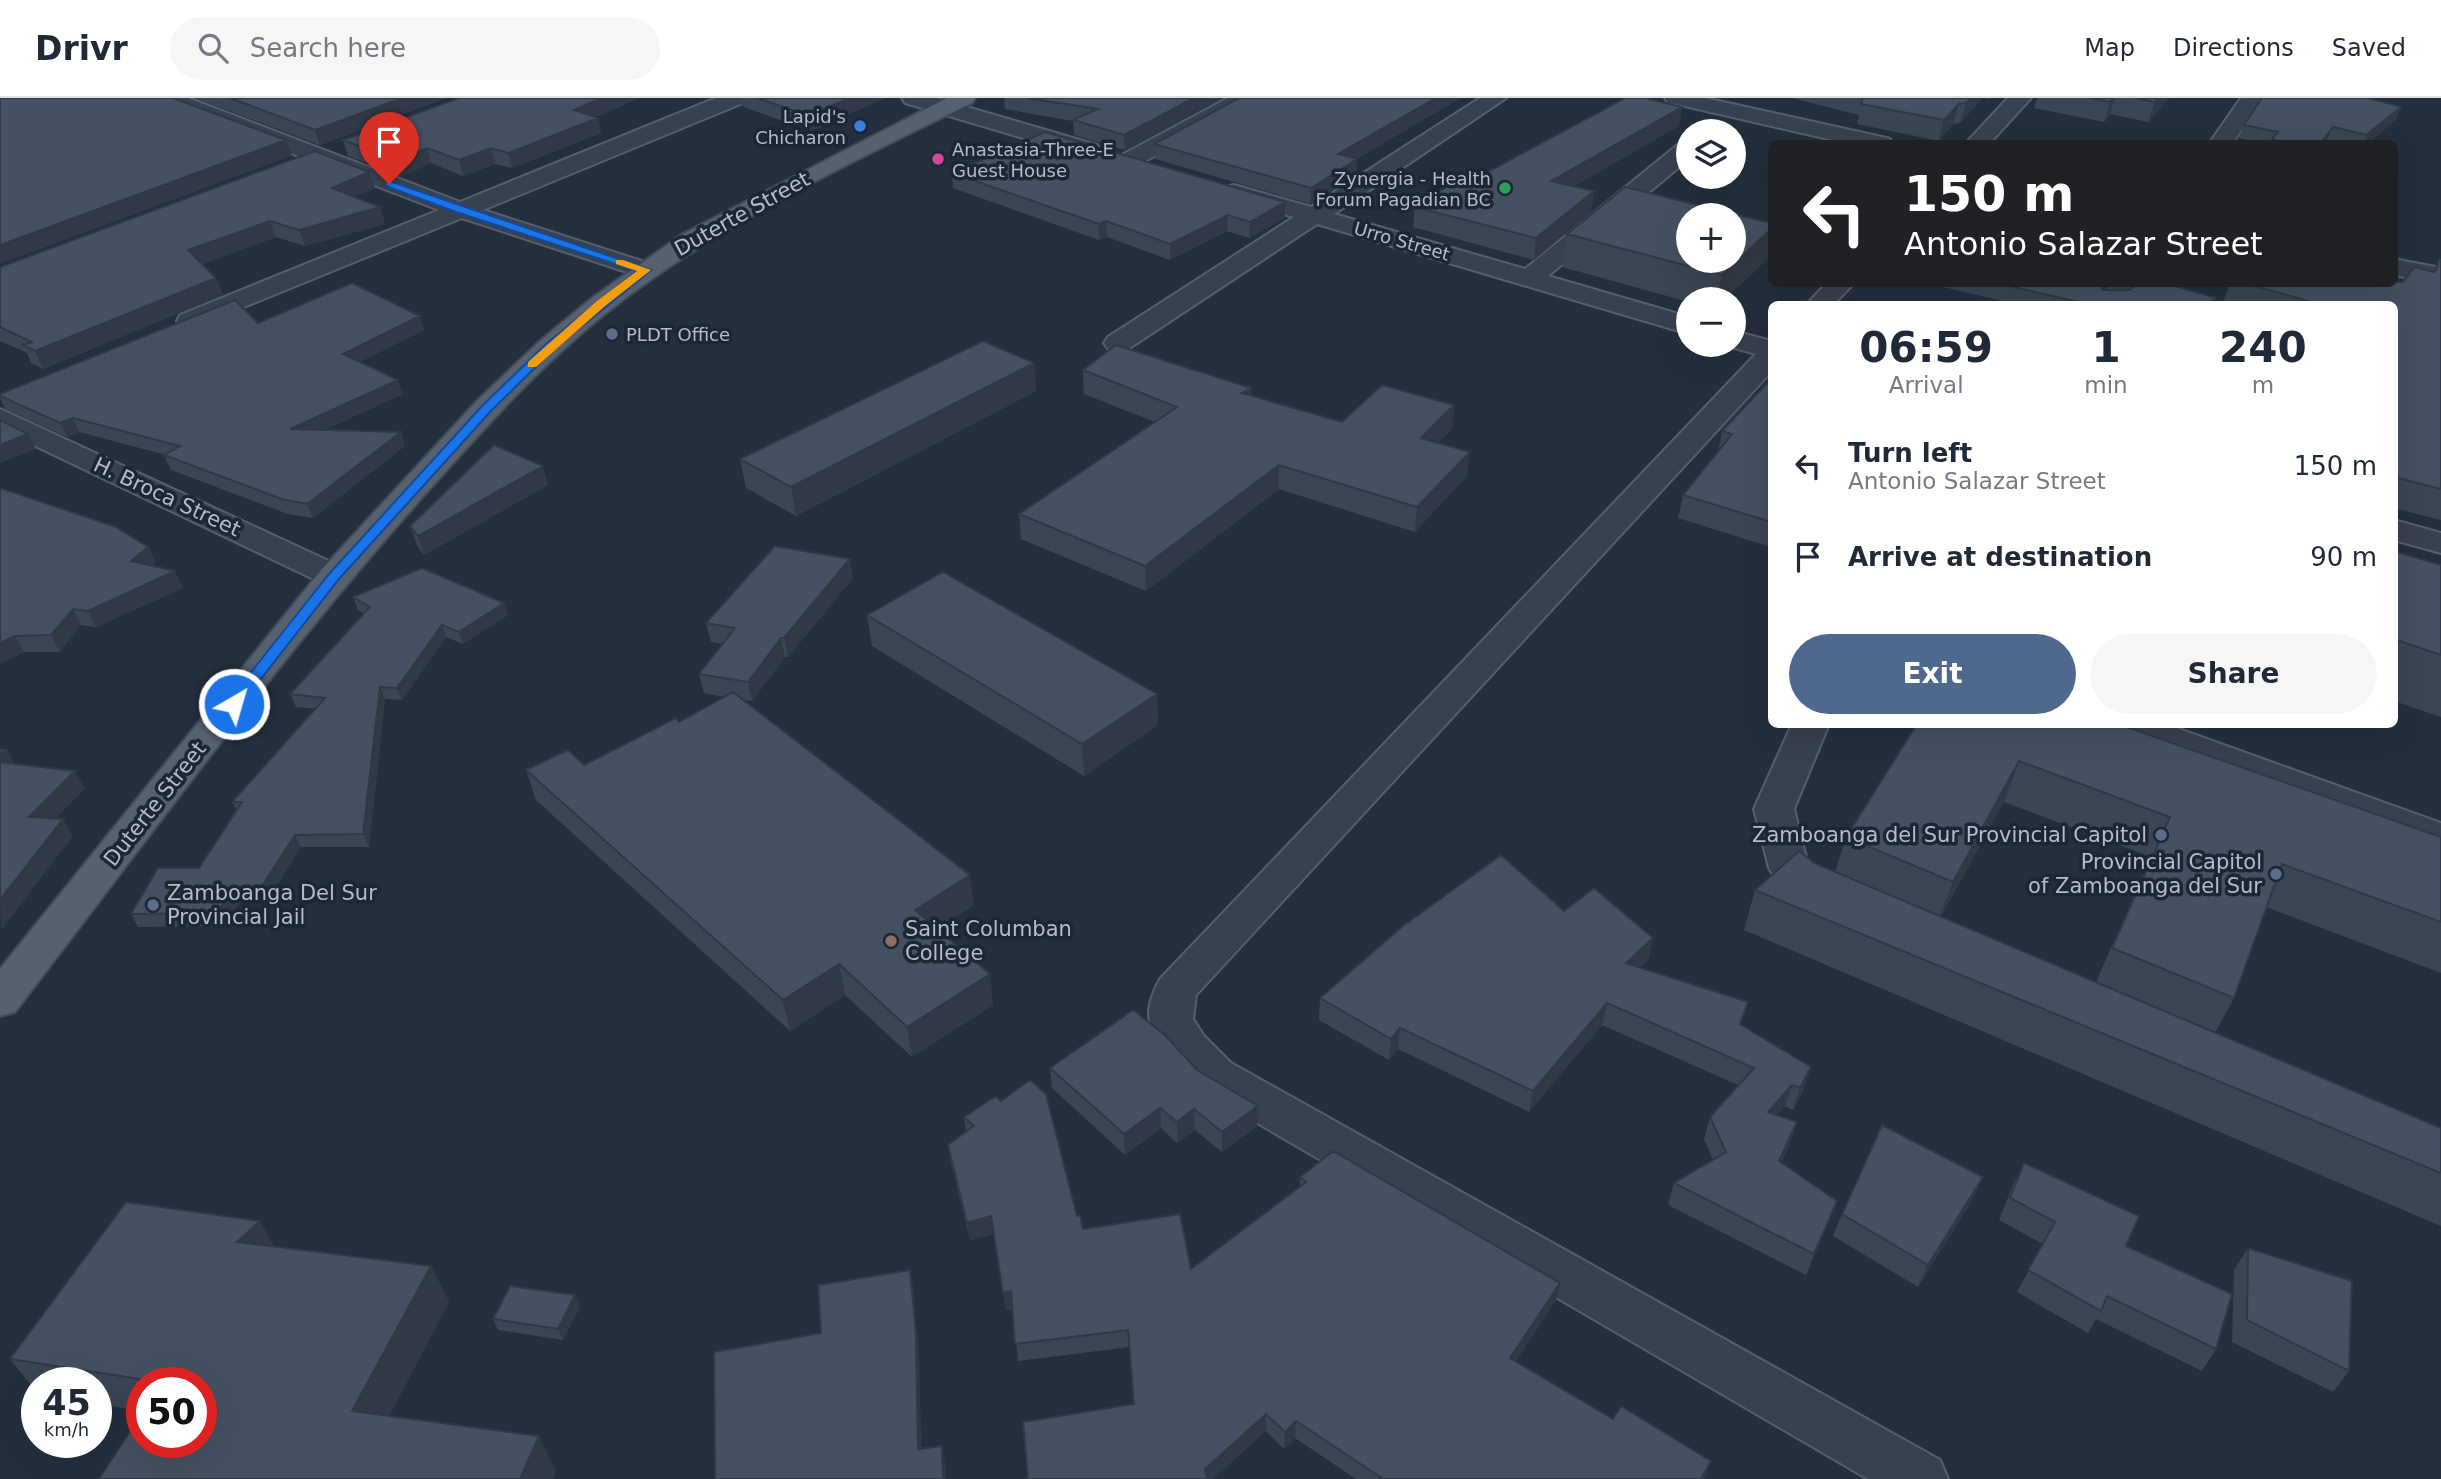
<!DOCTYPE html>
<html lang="en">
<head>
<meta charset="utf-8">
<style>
	:root { --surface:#fff; --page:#f6f6f7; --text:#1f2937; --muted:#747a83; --line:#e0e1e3; --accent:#4f688e }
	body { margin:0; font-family:"DejaVu Sans",sans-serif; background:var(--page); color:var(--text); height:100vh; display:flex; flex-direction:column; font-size:26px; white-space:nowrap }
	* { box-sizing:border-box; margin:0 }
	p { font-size:23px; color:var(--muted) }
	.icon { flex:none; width:38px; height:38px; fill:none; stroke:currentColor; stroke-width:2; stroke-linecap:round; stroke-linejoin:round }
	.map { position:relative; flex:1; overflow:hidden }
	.side { position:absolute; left:1768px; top:203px; width:630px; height:427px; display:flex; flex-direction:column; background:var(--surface); border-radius:10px; box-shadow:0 7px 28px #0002 }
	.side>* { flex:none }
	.hud { position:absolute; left:1768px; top:42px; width:630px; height:147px; border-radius:10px; box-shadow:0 7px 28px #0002; background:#202124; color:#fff; overflow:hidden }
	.fabs { position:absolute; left:1676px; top:21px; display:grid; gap:14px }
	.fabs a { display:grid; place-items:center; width:70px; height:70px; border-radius:50%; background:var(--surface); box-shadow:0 7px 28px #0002; font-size:35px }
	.speed { position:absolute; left:21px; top:1269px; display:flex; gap:14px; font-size:35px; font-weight:700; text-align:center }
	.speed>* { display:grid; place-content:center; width:91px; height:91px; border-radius:50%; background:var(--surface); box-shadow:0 7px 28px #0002; line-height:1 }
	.speed small { font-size:18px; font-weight:400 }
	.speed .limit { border:10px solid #d22; background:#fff; color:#111 }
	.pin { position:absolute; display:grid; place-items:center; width:60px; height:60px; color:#fff; margin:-72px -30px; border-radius:50% 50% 50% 0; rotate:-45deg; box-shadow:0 0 7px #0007 }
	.pin .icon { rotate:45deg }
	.me { position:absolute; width:77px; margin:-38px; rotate:38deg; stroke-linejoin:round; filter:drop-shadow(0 0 5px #0008) }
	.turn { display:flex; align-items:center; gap:24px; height:147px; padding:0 21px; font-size:32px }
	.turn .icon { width:91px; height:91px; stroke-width:2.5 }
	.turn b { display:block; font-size:49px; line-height:60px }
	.eta { display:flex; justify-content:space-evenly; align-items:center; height:119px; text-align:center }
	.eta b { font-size:42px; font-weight:700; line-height:49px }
	.action { display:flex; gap:14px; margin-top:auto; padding:14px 21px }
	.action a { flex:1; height:80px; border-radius:42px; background:var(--accent); color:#fff; font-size:28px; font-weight:700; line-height:80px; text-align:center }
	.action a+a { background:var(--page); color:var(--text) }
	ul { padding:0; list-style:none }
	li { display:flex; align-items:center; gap:21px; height:91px; padding:0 21px }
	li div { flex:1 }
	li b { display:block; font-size:26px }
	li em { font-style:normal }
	header { display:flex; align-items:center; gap:42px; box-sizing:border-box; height:98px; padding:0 35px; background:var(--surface); border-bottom:2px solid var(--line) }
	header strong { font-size:33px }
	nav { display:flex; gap:38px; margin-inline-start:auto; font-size:24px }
	.search { width:490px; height:63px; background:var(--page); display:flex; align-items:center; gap:18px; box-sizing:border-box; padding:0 24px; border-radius:38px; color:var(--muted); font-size:26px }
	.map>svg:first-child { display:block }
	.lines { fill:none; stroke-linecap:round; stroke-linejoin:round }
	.minor-casing { stroke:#565f6c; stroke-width:4 }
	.major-casing { stroke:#414a57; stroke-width:4 }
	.minor { fill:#38414e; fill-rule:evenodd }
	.major { fill:#56606e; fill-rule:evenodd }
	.wall { fill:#3b4654; fill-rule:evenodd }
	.shaded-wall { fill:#303945 }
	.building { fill:#455162; stroke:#303945; stroke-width:2; fill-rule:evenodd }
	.route { fill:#1a73e8; stroke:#114b97; stroke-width:2 }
	.slow { fill:#f59e0b }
	.shop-dot { fill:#3f7fe0; stroke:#1d2633; stroke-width:2.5 }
	.hotel-dot { fill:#d1479c; stroke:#1d2633; stroke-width:2.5 }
	.leisure-dot { fill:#2e9e5b; stroke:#1d2633; stroke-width:2.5 }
	.service-dot { fill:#5c6f8a; stroke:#1d2633; stroke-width:2.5 }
	.education-dot { fill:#8d6e63; stroke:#1d2633; stroke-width:2.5 }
	.labels { text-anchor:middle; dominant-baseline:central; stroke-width:7; stroke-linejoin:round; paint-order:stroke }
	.far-poi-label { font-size:18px; fill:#b4bcc9; stroke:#1d2633; text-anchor:end }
	.far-street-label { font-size:18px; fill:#b4bcc9; stroke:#1d2633 }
	.street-label { font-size:21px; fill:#b4bcc9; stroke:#1d2633 }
	.poi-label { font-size:21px; fill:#b4bcc9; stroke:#1d2633; text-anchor:end }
</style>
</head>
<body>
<header>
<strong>Drivr</strong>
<div class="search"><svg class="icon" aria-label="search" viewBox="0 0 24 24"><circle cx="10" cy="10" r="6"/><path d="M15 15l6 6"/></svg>Search here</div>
<nav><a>Map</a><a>Directions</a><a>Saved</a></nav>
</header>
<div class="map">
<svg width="2441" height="1381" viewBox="0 0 2441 1381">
	<rect width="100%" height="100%" fill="#242f3e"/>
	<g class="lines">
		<g class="minor-casing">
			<path id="minor" d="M157 0H188L460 104 716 0H746L743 5 483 112 654 167 658 172 654 177 645 180 636 177 462 120 190 231 180 229 177 223 180 217 439 112 160 5Z
				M902 0H936L1097 47 1100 52 1097 57H1081L905 5Z
				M1228 0H1255L1252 5 1136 68H1120L1117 63 1120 58Z
				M1480 0H1506L1334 116 1525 171 1681 44 1689 42V61L1548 178 1689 219V236L1317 126 1128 251 1118 253 1108 251 1104 245 1108 239 1294 119 1226 99 1222 94 1226 89 1234 87 1311 109Z
				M1665 0H1705L1882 39 1890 41 1893 46H1850L1676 6 1668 5Z
				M2008 0H2031L1989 46H1965Z
				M2241 0H2263L2232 46H2209Z
				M2394 161 2441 170V186L2394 177Z
				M1826 186H1853L1834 206H1807Z
				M2113 186H2139L2124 206H2098Z
				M1734 233 1771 243V274L1196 897 1193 921 1204 938 1231 965 1940 1362 1948 1381H1868L1199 991C1182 973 1156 947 1150 923 1146 911 1154 891 1160 881L1756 256 1724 247H1734Z
				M0 311 346 471 351 478 346 485 334 488 322 485 0 331Z
				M2394 422 2441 435V455L2394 442Z
				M1792 626H1829L1794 711 1807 763 1840 786 1846 796 1840 806 1825 810 1810 806 1775 780 1769 770 1754 711Z
				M2110 626H2165L2441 725V753L2115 634Z"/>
		</g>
		<g class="major-casing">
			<path id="major" d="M947 0H975L972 5C848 66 719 126 610 212 540 267 480 335 420 402 276 564 148 741 15 914L0 918V871L322 471 476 304 540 243 592 200 683 136Z"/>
		</g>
		<use href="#minor" class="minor"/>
		<use href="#major" class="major"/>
	</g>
	<path class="wall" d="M195 0H447L320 47Z
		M740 0H885L811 33 741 8Z
		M1004 0H1222L1125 52 1074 37 1073 23 1005 11Z
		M1792 0H1990L1988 1 1983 0 1960 25 1953 26 1939 43 1857 26 1859 17Z
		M2037 0H2169L2148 24 2110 16 2104 24 2034 10Z
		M1682 9 1679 28 1574 88 1591 114 1534 162 1413 129 1415 109 1471 83Z
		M2401 9 2396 22 2367 46H2341L2328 42 2325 46H2264L2239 40 2244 27Z
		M596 19 598 20 601 35 512 70 495 66 463 78 431 65 401 78 348 58 343 42Z
		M1154 46 1357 61 1356 77 1310 106 1155 61Z
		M952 75 1285 120 1249 140 1227 133 1170 162 1107 139 1099 142 953 90Z
		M375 90 354 99 380 109 385 126 305 148 276 139 202 166 216 180 223 197 43 271 31 265 27 255 0 243V169Z
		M1567 136 1769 160 1725 201H1689V204L1562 169Z
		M2439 162H2441V422L2394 410V206H2222L2230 186H2394L2403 184 2434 173Z
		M1930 186H2112L2107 192 2216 200 2213 206H2015Z
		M258 225 424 232 359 264 403 296 324 332 405 348 313 420 288 416 171 372 164 357H166L79 334 67 339 5 311 0 300V296Z
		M1034 265 1036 293 796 418 746 390 740 361Z
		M1083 272 1251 298 1342 324 1454 307 1452 331 1438 345 1467 378 1415 434 1279 391 1146 493 1021 441 1019 416 1155 324 1084 296Z
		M1771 281V449L1678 420 1683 397 1718 354 1722 333Z
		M548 387 424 457 417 447 410 428Z
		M0 390 148 449 156 465 152 468 183 490 96 529 81 527 60 554H24L0 566Z
		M2394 453 2441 467V619L2394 603Z
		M853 480 788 559H785L752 603 744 602 974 807 937 831 990 876 993 907 912 959 845 897 790 933 536 702 526 672 584 667 679 624 724 599 704 595 699 576 723 546 711 544 706 525Z
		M353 499 504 505 508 517 463 546 446 539 402 602 385 601 369 749H301L266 804 241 803 224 828 138 829 131 816 199 770 236 712 232 704 316 611 296 609 290 596 364 515 358 512Z
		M867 517 1157 596 1158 627 1084 678 872 548Z
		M1917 626 2441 739V875L2266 809 2234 900 2215 935 2441 1030V1128L1744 832 1755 792 1814 765 1835 774 1846 739ZM2004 704 2151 759 2096 884 1941 818Z
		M1564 813 1653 840 1648 862 1640 869 1741 927 1804 991 1793 1012 1785 1008 1777 1017 1790 1046 1781 1065 1837 1103 1806 1177 1668 1107 1674 1085 1713 1062 1704 1041 1710 1019 1738 987 1602 927 1529 1014 1398 951 1389 962 1319 922 1320 900Z
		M1050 970 1197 972 1257 1028 1222 1054 1195 1032 1177 1045 1161 1030 1125 1057 1052 990Z
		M964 1019 1077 1118 1083 1131 1191 1171 1300 1088V1079L1560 1185 1556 1202 1516 1263 1705 1381H1356L1295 1340 1284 1351 1266 1333 1133 1306 1129 1249 1018 1263 1013 1211 1006 1212 993 1136 970 1142 951 1065 948 1047 966 1034Z
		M2024 1065 2126 1148 2216 1251 2202 1273 2096 1221 2088 1235 2017 1194 2043 1146 1999 1122 2013 1087Z
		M1973 1101 1918 1189 1833 1138 1842 1116Z
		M275 1149 431 1168 449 1204 389 1318 556 1373 201 1284H142V1313L96 1306V1284H37V1294L10 1261Z
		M2248 1150 2349 1273 2333 1294 2232 1244 2234 1172Z
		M575 1197 580 1209 563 1242 498 1232 493 1221Z"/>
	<path class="shaded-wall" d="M402 0H447L320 47 315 32Z
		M602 0H641L577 27 574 12Z
		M849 0H885L811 33 808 18Z
		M1194 0H1222L1125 52 1124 37Z
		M1436 0H1461L1338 72V56Z
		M1971 0H1983L1960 25 1966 5Z
		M2113 0H2115L2110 16 2104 24 2110 4Z
		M2158 0H2169L2148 24 2155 4Z
		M1959 6 1953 26 1939 43 1944 22Z
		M1682 9 1679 28 1549 103 1551 83Z
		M2401 9 2396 22 2367 46H2363L2366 37Z
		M598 20 601 35 512 70 508 55Z
		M2333 29 2325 46H2320Z
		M286 42 292 58 0 166V147Z
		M427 50 431 65 401 78 396 62Z
		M491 50 495 66 463 78 459 62Z
		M1357 61 1356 77 1310 106 1311 90Z
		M369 74 375 90 338 106 332 90Z
		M1594 93 1591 114 1534 162 1536 140Z
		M1285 104V120L1249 140 1250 124Z
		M380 109 385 126 305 148 299 132Z
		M1228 117 1227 133 1170 162V146Z
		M270 123 276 139 195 169 188 152Z
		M1106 123 1107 139 1099 142V126Z
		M1771 131V150L1769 160 1725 201H1717L1722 177Z
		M216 180 223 197 43 271 35 253Z
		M2104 186H2112L2096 204 2102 188Z
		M420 218 424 232 348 270 343 256Z
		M1034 265 1036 293 796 418 791 389Z
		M398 282 403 296 296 345 290 331Z
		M1251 290V313L1242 295Z
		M1454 307 1452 331 1419 364 1421 340Z
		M73 320 79 334 67 339 60 325Z
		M401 334 405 348 313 420 307 406Z
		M28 336 36 351 0 365V347Z
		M1470 354 1467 378 1415 434 1417 409Z
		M1279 367V391L1146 493 1145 468Z
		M543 368 548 387 424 457 418 438Z
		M148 449 156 465 139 479 131 463Z
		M850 461 853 480 788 559 784 540Z
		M175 473 183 490 96 529 88 513Z
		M504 505 508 517 463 546 459 534Z
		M73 511 81 527 60 554 51 537Z
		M442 527 446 539 402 602 397 590Z
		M15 538 24 554 0 566V545Z
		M781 540 785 559 752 603 748 584Z
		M380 589 385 601 369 749 363 736Z
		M1157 596 1158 627 1084 678 1082 646Z
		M7 652 17 669 0 678V656Z
		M2019 663 2004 704 1937 824 1953 784Z
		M75 673 85 691 39 737 29 719Z
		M63 721 73 738 1 833 0 802Z
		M295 737 301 749 266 804 260 791Z
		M970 777 974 807 919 842 915 812Z
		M234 790 241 803 224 828 217 815Z
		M1653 840 1648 862 1621 886 1626 865Z
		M839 866 845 897 790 933 783 902Z
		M990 876 993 907 912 959 907 929Z
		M1607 905 1602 927 1529 1014 1533 993Z
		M1400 930 1398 951 1389 962 1391 941Z
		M1811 969 1804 991 1793 1012 1800 990Z
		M1792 987 1785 1008 1761 1035 1768 1014Z
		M1258 1008 1257 1028 1222 1054V1034Z
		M1160 1010 1161 1030 1125 1057 1124 1036Z
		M1194 1011 1195 1032 1177 1045V1024Z
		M1797 1024 1790 1046 1772 1085 1779 1063Z
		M1983 1079 1973 1101 1918 1189 1928 1167Z
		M1837 1103 1829 1125 1806 1177 1814 1156Z
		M991 1118 993 1136 970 1142 967 1125Z
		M260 1123 281 1160 237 1144Z
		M431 1168 449 1204 373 1348 352 1313Z
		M910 1172 913 1189 919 1253 922 1368 918 1351Z
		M1560 1185 1556 1202 1507 1277 1510 1260Z
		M1011 1193 1014 1211 1006 1212 1003 1195Z
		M575 1197 580 1209 563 1242 558 1231Z
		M1266 1316V1333L1213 1381H1205V1371Z
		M1296 1323 1295 1340 1284 1351 1285 1334Z
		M539 1338 556 1373 553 1381H520Z
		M942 1348 945 1365 946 1381H943Z
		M1711 1363 1705 1380 1701 1381Z"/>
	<path class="building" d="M0 0H173L286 42 0 147Z
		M230 0H402L315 32Z
		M459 0H602L574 12 598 20 508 55 491 50 459 62 427 50 396 62 343 42Z
		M758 0H849L808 18Z
		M1027 0H1194L1124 37 1073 22 1098 11Z
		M1239 0H1436L1338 56 1357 61 1311 90 1154 46Z
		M1625 0H1645L1682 9 1551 83 1594 93 1536 140 1415 109 1460 80 1471 83Z
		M1863 0H1971L1966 5 1959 6 1944 22 1861 6Z
		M2089 0H2113L2110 4Z
		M2136 0H2158L2155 4Z
		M2262 0H2369L2401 9 2366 37 2333 29 2320 46H2291L2272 41 2278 34 2244 27Z
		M1045 34 1285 104 1250 124 1228 117 1170 146 1106 123 1099 126 952 75Z
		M315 53 369 74 332 90 380 109 299 132 270 123 188 152 216 180 35 253 23 247 32 244 0 229V169Z
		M1625 89 1771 125V131L1722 177 1567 136ZM1689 117H1734V163H1689Z
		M2439 162H2441V391L2394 379V206H2318L2298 200 2247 186H2394V184H2403L2414 169 2435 174Z
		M352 185 420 218 343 256 398 282 290 331 401 334 307 406 282 401 164 357 180 348 73 320 60 325 0 298V296L235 202 258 225Z
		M2001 186H2104L2102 188V192H2130L2136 186H2168L2216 200 2208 206H2087Z
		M983 243 1034 265 791 389 740 361Z
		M1116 247 1251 290 1242 295 1342 324 1382 287 1454 307 1421 340 1470 354 1417 409 1279 367 1145 468 1019 416 1177 309 1083 272Z
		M1771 281V424L1683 397 1732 336 1722 333Z
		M0 322 28 336 0 347Z
		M494 347 543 368 418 438 410 428Z
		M0 390 116 429 148 449 131 463 175 473 88 513 73 511 51 537 15 538 0 545Z
		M775 448 850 461 784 540H781L748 584 699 576 735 530 706 525Z
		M2394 453 2441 467V557L2394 541Z
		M422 470 504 505 459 534 442 527 397 590 380 589 363 736 295 737 260 791 234 790 217 815 131 816 158 770H199L242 704H232L325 600 290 596 370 509 353 499Z
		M943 474 1157 596 1082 646 867 517Z
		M733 594 970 777 915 812 990 876 907 929 839 866 783 902 526 672 568 652 584 667 676 620 679 624Z
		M1917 626H2118L2441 739V824L2282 766 2234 900 2112 850 2170 719 2019 663 1953 784 1846 739Z
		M0 651 7 652 0 656Z
		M0 664 75 673 29 719 63 721 0 802Z
		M1799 753 1814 765 2441 1030V1075L1755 792Z
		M1501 757 1564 813 1594 790 1653 840 1626 865 1748 904 1740 926 1811 969 1800 990 1792 987 1768 1014 1797 1024 1779 1063 1837 1103 1814 1156 1674 1085 1726 1054 1710 1019 1754 970 1607 905 1533 993 1400 930 1391 941 1320 900 1403 828Z
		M1133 912 1165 937 1197 972 1258 1008 1222 1034 1194 1011 1177 1024 1160 1010 1124 1036 1050 970Z
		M1030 982 1046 996 1077 1118 1080 1117 1083 1131 1180 1116 1191 1171 1306 1084 1300 1079 1333 1053 1560 1185 1510 1260 1613 1321 1621 1308 1711 1363 1701 1381H1383L1296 1323 1285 1334 1266 1316 1205 1371 1207 1381H1028L1023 1324 1134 1306 1128 1232 1015 1246 1011 1193 1003 1195 991 1118 967 1125 948 1047 974 1028 964 1019 996 998 1001 1003Z
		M1882 1027 1983 1079 1928 1167 1842 1116Z
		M2024 1065 2139 1118 2126 1148 2232 1196 2216 1251 2107 1198 2101 1213 2028 1172 2055 1124 2010 1100Z
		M126 1104 260 1123 237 1144 431 1168 352 1313 539 1338 520 1381H99L142 1315V1344H201V1284H159L10 1261Z
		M2248 1150 2352 1183 2349 1273 2247 1222Z
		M910 1172 916 1236 918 1351 942 1348 943 1381H715L714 1254 821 1235 818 1187Z
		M510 1188 575 1197 558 1231 493 1221Z"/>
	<path class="route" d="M386 84H392L651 172 554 251 491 313 339 481 239 609H229L226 606 229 602 329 476 482 308 546 246 637 173 456 114 386 88Z"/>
	<path class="slow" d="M616 162H623L651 172 605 208 536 269H528V264L597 203 637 173 616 166Z"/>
	<circle class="shop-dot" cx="860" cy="28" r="7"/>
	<circle class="hotel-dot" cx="938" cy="61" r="7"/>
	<circle class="leisure-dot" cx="1505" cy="90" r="7"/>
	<g class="service-dot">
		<circle cx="612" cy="236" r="7"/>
		<circle cx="2161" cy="737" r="7"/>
		<circle cx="2276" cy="776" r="7"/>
		<circle cx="153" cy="807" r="7"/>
	</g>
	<circle class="education-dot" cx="891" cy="843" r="7"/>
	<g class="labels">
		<g class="far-poi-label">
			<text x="846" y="18">Lapid's<tspan x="846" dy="21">Chicharon</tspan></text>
			<text x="952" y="51" text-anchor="start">Anastasia-Three-E<tspan x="952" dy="21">Guest House</tspan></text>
			<text x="1491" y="80">Zynergia - Health<tspan x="1491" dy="21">Forum Pagadian BC</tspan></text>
			<text x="626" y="236" text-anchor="start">PLDT Office</text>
		</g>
		<g class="far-street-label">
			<text transform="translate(1402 143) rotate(16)">Urro Street</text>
		</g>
		<g class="street-label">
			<text transform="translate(742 116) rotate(-29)">Duterte Street</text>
			<text transform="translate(167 399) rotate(25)">H. Broca Street</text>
			<text transform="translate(155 706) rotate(-52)">Duterte Street</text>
		</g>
		<g class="poi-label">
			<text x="2147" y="737">Zamboanga del Sur Provincial Capitol</text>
			<text x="2262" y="764">Provincial Capitol<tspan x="2262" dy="24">of Zamboanga del Sur</tspan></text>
			<text x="167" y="795" text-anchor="start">Zamboanga Del Sur<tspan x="167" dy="24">Provincial Jail</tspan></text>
			<text x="905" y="831" text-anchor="start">Saint Columban<tspan x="905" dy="24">College</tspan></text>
		</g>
	</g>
</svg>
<div class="fabs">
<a><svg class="icon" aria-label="layers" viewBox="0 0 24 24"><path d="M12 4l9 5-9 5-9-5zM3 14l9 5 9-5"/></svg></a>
<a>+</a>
<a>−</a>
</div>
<div class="speed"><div>45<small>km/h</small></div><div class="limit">50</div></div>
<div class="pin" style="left:389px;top:86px;background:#d93025"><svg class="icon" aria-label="arrive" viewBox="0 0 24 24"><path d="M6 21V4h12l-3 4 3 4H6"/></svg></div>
<svg class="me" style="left:234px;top:606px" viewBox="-20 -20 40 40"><circle r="17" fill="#1a73e8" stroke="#fff" stroke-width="3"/><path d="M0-11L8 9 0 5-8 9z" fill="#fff"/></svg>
<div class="hud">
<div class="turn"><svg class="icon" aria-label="left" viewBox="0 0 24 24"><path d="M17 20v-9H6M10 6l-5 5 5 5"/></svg><div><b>150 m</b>Antonio Salazar Street</div></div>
</div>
<section class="side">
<div class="eta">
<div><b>06:59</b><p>Arrival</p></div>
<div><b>1</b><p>min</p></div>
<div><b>240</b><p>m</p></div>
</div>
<ul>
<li><svg class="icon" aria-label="left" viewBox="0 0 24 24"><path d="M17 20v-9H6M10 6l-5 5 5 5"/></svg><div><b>Turn left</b><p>Antonio Salazar Street</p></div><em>150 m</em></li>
<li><svg class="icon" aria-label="arrive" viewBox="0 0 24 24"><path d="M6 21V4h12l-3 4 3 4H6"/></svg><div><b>Arrive at destination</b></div><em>90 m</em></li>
</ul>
<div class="action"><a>Exit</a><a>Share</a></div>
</section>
</div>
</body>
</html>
